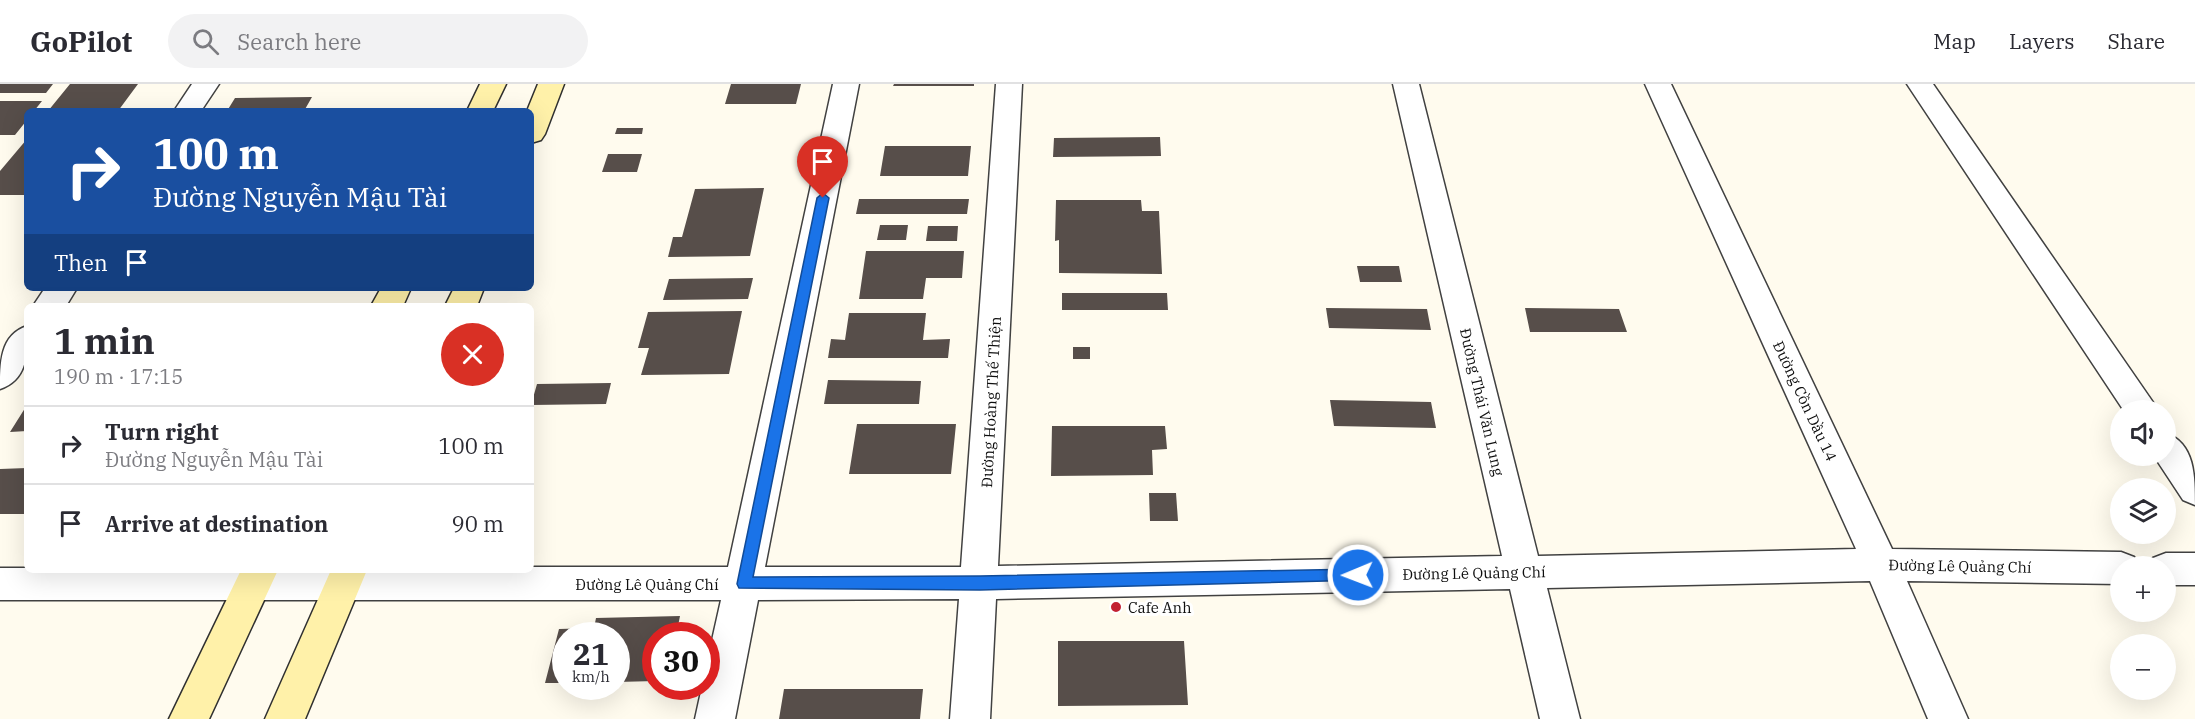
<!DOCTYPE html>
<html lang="en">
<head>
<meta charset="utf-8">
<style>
	:root { --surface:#fff; --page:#f2f2f3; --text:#2b2b33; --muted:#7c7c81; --line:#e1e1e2 }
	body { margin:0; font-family:"IBM Plex Serif",serif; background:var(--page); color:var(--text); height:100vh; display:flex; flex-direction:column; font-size:22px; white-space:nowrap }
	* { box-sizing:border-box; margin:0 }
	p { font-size:20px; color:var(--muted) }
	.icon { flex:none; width:33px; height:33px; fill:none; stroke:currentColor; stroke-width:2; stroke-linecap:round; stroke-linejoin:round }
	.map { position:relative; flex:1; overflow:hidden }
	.sheet { position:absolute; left:24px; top:219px; width:510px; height:270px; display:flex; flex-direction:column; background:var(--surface); border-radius:9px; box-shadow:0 6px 24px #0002 }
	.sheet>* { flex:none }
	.hud { position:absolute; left:24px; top:24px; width:510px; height:183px; border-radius:9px; box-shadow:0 6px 24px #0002; background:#1a4fa0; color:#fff; overflow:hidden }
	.tools { position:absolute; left:2110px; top:316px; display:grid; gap:12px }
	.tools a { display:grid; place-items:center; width:66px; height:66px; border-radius:50%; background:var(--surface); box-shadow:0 6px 24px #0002; font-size:30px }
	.speed { position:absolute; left:552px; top:538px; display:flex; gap:12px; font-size:30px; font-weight:700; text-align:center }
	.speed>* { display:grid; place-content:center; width:78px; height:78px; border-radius:50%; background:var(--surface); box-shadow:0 6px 24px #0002; line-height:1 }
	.speed small { font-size:15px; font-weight:400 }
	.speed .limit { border:9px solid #d22; background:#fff; color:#111 }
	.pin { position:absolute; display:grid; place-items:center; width:51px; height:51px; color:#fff; margin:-62px -26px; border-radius:50% 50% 50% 0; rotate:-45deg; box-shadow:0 0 6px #0007 }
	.pin .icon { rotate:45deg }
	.me { position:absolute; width:66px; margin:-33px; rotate:269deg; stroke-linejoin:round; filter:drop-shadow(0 0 4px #0008) }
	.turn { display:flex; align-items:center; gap:21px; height:126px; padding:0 30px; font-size:27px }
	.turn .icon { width:78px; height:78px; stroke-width:2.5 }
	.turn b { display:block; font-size:42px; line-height:51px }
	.then { display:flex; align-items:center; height:57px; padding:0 30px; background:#0003; gap:12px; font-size:22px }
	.round { display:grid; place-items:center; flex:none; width:63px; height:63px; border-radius:32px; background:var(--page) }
	.headline { display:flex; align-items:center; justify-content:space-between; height:102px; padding:0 30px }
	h1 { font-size:36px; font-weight:700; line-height:45px }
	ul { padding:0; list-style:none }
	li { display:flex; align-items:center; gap:18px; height:78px; padding:0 30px; border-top:2px solid var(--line) }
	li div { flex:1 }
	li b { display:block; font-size:22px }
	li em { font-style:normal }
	header { display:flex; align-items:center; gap:36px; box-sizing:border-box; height:84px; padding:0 30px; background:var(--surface); border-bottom:2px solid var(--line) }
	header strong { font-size:28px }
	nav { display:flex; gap:33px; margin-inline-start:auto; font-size:21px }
	.search { width:420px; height:54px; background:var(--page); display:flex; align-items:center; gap:15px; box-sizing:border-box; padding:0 21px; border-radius:33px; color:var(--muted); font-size:22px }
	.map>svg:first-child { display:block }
	.building { fill:#574e4a }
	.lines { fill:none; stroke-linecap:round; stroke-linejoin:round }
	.street-casing { stroke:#414141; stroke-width:3 }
	.secondary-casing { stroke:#303030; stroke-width:3 }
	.street { fill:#fff; fill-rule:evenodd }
	.secondary { fill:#fff1a9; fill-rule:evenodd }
	.route { fill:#1a73e8; stroke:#114b97; stroke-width:1.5 }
	.poi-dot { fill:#c22132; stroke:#fff; stroke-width:2 }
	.labels { text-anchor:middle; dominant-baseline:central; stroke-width:6; stroke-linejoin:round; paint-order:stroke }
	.street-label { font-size:15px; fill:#0e0e0e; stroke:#fff }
	.poi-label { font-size:15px; fill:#0e0e0e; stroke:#fff; text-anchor:start }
</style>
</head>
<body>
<header>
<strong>GoPilot</strong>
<div class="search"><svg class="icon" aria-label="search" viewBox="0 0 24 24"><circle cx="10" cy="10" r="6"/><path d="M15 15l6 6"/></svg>Search here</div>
<nav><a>Map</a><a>Layers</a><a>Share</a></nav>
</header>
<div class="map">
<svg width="2195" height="635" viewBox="0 0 2195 635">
	<rect width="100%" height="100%" fill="#fffbee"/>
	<path class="building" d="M0 0H53L46 9H0Z
		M70 0H138L118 27H48Z
		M731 0H801L796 20H725Z
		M894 0H974V2H893Z
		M312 13 304 27H227L235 14Z
		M0 17H42L34 27H27V36L15 51H0Z
		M617 44H643L642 50H615Z
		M1160 53 1161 72 1053 73 1054 54Z
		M27 55V111H0V87Z
		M885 62H971L968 92H880Z
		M608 70H642L637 88H602Z
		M764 104 750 172 668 173 673 153H682L695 105Z
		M859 115H969L967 130H856Z
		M1056 116H1141L1142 127H1159L1162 190 1059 189V156L1055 157Z
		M880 141H908L906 156H877Z
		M928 142H958L957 157H926Z
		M866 167H964L962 194H926L923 215H859Z
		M1357 182H1399L1402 198H1360Z
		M753 194 748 215 663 216 669 195Z
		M1062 209H1167L1168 226H1062Z
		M1326 224 1427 225 1431 246 1329 244Z
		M1525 224 1619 225 1627 248H1530Z
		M742 227 729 290 641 291 649 264H638L648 228Z
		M849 229H926L923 256 950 255 948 274H828L831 255 845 256Z
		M1073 263H1090V275H1073Z
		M828 296 921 297 919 320H824Z
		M611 299 606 320 531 321 537 300Z
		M1330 316 1431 318 1436 344 1334 342Z
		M27 321V347L10 348Z
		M857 340H956L951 390H849Z
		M1052 342H1165L1167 365 1152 366 1153 391 1051 392Z
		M27 384V430H0V385Z
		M1149 409H1176L1178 437H1150Z
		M680 532 676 552H656V597L616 598V552H566V599H545L559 545 594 544 596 534Z
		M1058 557H1184L1188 621 1058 622Z
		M784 605H923L920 635H779Z"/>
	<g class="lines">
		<g class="street-casing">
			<path id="street" d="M192 0H219L201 27H174Z
				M833 0H859L765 483H961L996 0H1022L998 482 1502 472 1393 0H1419L1538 472 1856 465 1645 0H1671L1892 465 2121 468 2134 473 2139 483H2121V500L1907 497 1968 635H1928L1870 497 1547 504 1580 635H1540L1510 505 996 515 990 635H950L959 515 758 516 735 635H695L702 603H706V583L721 516H0V484H27V486H531V483H728Z
				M1907 0H1933L2159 327H2124Z
				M45 204H77L66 222H33Z
				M27 242C27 268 29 295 0 305 0 279 0 251 27 242Z
				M2166 349C2195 360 2195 392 2195 421L2183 416 2154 372H2166Z
				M2166 469H2195V501H2166V483H2149L2153 474Z"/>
		</g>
		<g class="secondary-casing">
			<path id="secondary" d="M480 0H506L493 27H467Z
				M538 0H564L545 50 541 56 531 59V27H527Z
				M381 204H411L403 222H371Z
				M454 204H484L477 222H445Z
				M241 486H278L209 635H169Z
				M331 486H367L305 635H265Z"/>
		</g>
		<use href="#street" class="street"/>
		<use href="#secondary" class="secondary"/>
	</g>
	<path class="route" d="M823 109 829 114 753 493 980 492 1358 485 1365 491 1363 496 980 506 739 504 737 500 817 114Z"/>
	<circle class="poi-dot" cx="1116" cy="523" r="6"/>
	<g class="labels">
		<g class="street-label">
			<text transform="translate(1805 317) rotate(65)">Đường Cồn Dầu 14</text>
			<text transform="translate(991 318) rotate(-87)">Đường Hoàng Thế Thiện</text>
			<text transform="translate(1482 318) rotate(77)">Đường Thái Văn Lung</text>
			<text transform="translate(1960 482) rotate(1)">Đường Lê Quảng Chí</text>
			<text transform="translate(1474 489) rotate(-1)">Đường Lê Quảng Chí</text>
			<text x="647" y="500">Đường Lê Quảng Chí</text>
		</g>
		<g class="poi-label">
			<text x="1128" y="523">Cafe Anh</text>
		</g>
	</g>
</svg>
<div class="tools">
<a><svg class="icon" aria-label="sound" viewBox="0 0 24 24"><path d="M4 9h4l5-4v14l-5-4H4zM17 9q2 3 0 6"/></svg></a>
<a><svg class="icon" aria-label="layers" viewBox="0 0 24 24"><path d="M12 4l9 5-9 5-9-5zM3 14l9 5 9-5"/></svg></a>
<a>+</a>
<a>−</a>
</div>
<div class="speed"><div>21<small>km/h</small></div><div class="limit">30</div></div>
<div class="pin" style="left:823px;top:114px;background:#d93025"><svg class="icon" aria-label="arrive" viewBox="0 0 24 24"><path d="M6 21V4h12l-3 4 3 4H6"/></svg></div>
<svg class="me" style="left:1358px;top:491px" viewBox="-20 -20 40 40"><circle r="17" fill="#1a73e8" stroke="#fff" stroke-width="3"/><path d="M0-11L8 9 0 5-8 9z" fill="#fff"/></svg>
<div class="hud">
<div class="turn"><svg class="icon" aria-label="right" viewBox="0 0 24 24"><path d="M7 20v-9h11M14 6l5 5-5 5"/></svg><div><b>100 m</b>Đường Nguyễn Mậu Tài</div></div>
<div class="then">Then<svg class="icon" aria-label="arrive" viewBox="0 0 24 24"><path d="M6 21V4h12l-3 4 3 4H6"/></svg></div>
</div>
<section class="sheet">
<div class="headline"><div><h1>1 min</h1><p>190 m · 17:15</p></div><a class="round" style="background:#d93025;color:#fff"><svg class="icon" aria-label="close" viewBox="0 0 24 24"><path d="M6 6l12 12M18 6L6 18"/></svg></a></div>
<ul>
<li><svg class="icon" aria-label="right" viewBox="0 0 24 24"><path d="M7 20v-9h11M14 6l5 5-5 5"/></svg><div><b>Turn right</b><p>Đường Nguyễn Mậu Tài</p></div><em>100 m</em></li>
<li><svg class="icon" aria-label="arrive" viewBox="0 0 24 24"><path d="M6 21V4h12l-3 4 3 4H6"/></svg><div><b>Arrive at destination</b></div><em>90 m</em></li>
</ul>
</section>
</div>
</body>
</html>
